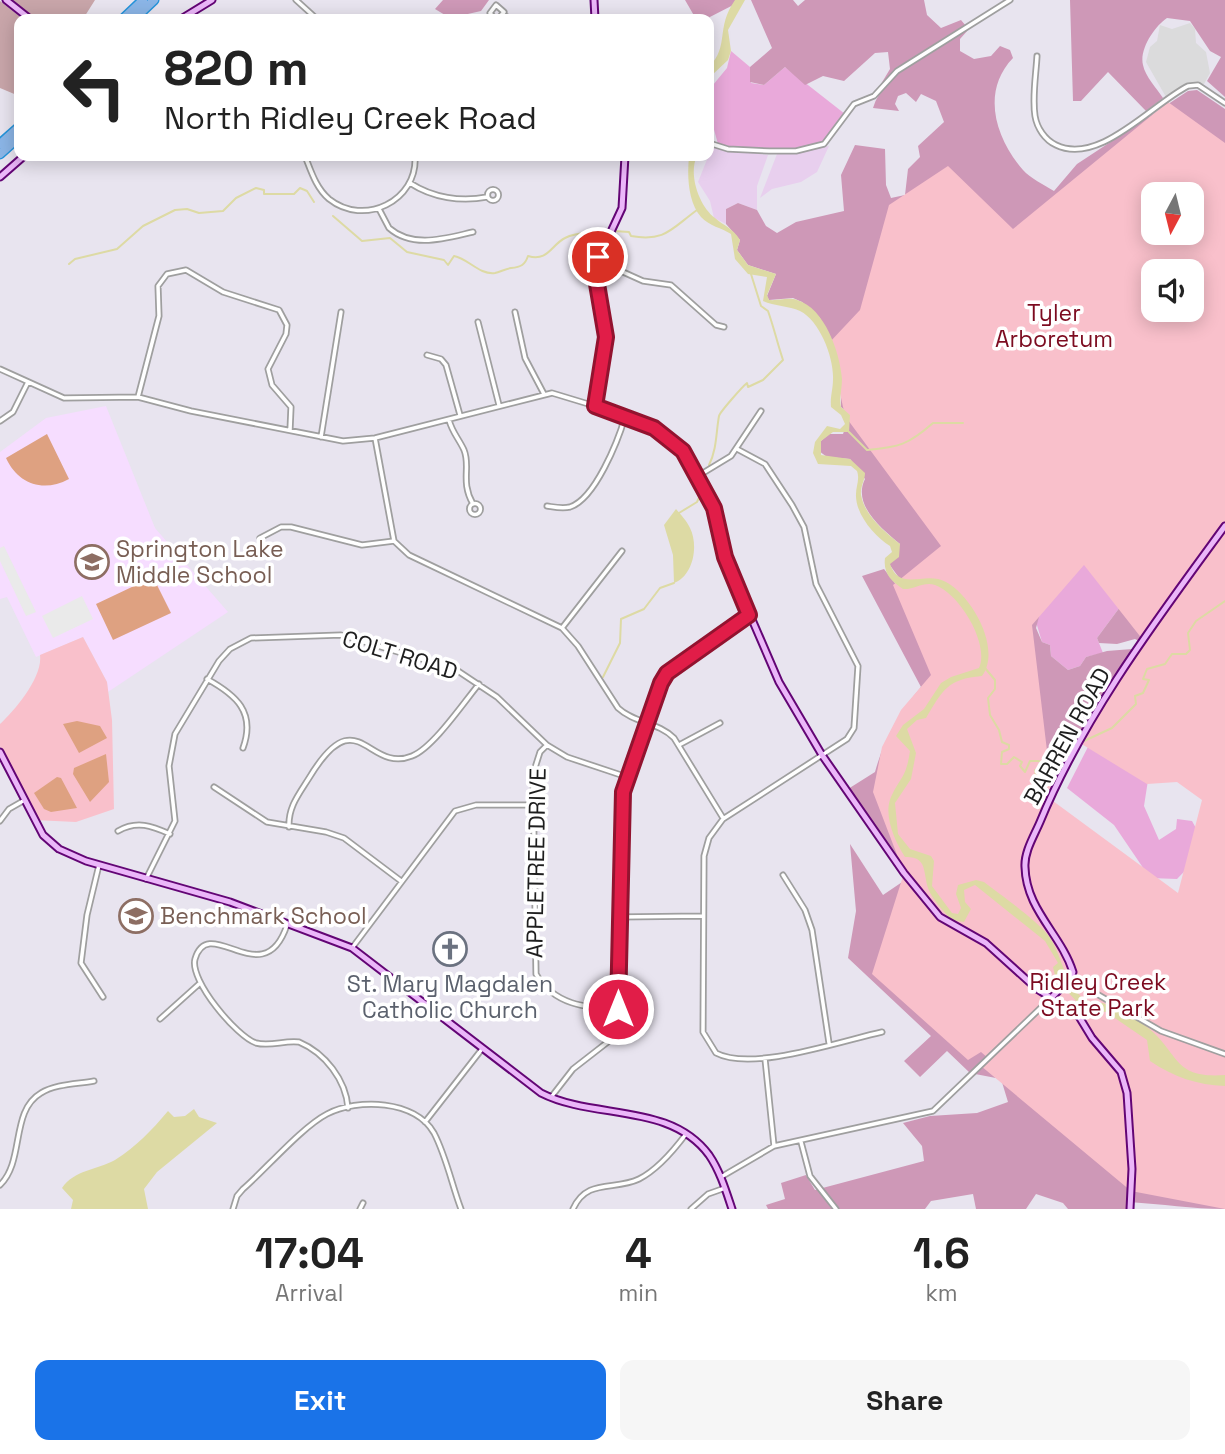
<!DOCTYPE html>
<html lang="en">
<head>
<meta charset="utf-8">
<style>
	:root { --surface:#fff; --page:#f6f6f6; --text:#222; --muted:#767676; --accent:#1a73e8 }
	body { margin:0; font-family:"Space Grotesk",sans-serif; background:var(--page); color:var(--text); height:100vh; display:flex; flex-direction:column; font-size:26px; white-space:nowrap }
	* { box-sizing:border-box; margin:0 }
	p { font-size:23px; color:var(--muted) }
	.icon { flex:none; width:38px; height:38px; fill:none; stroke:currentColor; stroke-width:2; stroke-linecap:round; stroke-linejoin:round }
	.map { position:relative; height:1209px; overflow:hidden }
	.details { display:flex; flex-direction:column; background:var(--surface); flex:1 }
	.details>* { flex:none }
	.banner { position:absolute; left:14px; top:14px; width:700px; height:147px; border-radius:14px; box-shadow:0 4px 18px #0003; background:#fff; color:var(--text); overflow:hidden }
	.needle { width:46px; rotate:187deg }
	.controls { position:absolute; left:1141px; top:182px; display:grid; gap:14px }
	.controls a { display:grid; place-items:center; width:63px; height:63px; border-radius:14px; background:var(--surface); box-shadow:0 4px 18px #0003; font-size:35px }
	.pin { position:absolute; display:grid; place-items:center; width:60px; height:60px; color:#fff; margin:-30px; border:4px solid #fff; border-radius:50%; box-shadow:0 2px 7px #0007 }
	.me { position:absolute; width:77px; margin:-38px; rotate:0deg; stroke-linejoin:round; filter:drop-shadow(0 0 5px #0008) }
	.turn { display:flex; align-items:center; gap:24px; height:147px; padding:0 35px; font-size:32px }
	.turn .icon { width:91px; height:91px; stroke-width:2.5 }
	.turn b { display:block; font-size:49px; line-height:60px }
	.eta { display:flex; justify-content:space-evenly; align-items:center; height:119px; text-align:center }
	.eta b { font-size:42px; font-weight:600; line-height:49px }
	.button { display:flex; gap:14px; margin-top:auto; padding:14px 35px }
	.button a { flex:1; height:80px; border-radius:14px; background:var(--accent); color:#fff; font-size:28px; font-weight:600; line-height:80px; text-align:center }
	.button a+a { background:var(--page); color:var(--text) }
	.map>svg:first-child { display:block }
	.residential { fill:#dbdbdc }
	.education { fill:#f6ddff }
	.farmland { fill:#e8cfee }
	.grass { fill:#e9a9da }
	.forest { fill:#ce98b7; fill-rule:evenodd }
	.cemetery { fill:#c8a5a9 }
	.park { fill:#f9c0cb; fill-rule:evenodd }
	.pitch { fill:#dea181 }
	.parking { fill:#eaeaea }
	.water { fill:#dddaa4 }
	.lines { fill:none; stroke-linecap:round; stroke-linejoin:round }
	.stream { stroke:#dddaa4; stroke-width:2 }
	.street-casing { stroke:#9f9f9f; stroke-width:7 }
	.secondary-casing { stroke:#630575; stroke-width:9 }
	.highway-casing { stroke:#2493da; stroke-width:11 }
	.street { stroke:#fff; stroke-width:3.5 }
	.secondary { stroke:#ebb7f9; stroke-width:5 }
	.highway { stroke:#8bb5e6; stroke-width:8 }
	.route-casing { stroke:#92132f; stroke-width:18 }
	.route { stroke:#e11d48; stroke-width:12 }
	.labels { text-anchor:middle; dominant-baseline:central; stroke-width:7; stroke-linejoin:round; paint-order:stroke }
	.park-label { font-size:23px; fill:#7c0b20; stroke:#fff }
	.education-label { font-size:23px; fill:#785e54; stroke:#fff; text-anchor:start }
	.street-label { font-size:23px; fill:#1e1e1e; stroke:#fff }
	.worship-label { font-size:23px; fill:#5b616d; stroke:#fff }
</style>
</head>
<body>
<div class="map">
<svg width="1225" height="1209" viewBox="0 0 1225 1209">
	<rect width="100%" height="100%" fill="#e8e4ef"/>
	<path class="residential" d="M1190 23 1195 29 1196 43 1206 52 1210 73 1204 84H1185L1166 97 1146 62 1150 47 1157 41 1160 25 1172 29Z"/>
	<path class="education" d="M106 406 155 528 228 612 108 692 107 682 83 637 36 657 7 597 0 599V452L46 418Z"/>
	<path class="farmland" d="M829 146 817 172 801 182 772 189 760 198 777 154Z
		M712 147 768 155 757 186V210L738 203 726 209V224L714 218 710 201 698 182Z"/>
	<path class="grass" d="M731 51 750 67 751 83 764 85 785 67 845 114C839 123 833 134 825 140 802 158 745 149 718 144L713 126V85L727 68Z
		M1085 563 1120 607 1097 638 1103 653 1086 657 1080 666 1068 670 1051 656 1050 645 1042 642 1036 622 1040 613Z
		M1092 739 1153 748 1144 806 1159 840 1176 829 1177 819 1192 821 1207 848 1177 879 1150 878 1114 825 1067 788Z"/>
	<path class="forest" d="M443 0H489L481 11 450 18 435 9Z
		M685 0H743L706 19H696Z
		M751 0H793L798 6 805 0H924L927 15 941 28 961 20 966 26 897 68 881 84 890 69 888 52 875 53 844 81 823 76 805 85 785 67 764 85 750 82V67L772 48Z
		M1070 0H1225V97L1207 81 1221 57 1210 51 1190 21 1167 18C1155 26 1139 49 1143 65 1145 76 1157 89 1163 98L1146 111 1108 72 1081 101H1073Z
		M968 30 960 39V51L974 59 991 56 1000 46 1010 50 1013 58C981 91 995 138 1023 170 1030 178 1044 185 1054 191L1077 164 1188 91 1197 90 1225 109V520L1139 641 1135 639 1117 644 1099 643 1097 638 1120 607 1085 563 1040 613 1036 628 1042 642 1050 645 1051 656 1068 670 1080 666 1086 657 1107 651 1132 649 1092 716 1084 718 1086 727 1080 736 1066 737 1056 750 1050 748 1044 756 939 693 900 579 889 564 900 544C882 529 852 505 865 479L850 459 827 457 819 451 821 441 829 434H843L850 415 841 407V391L820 318 802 302 793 298 769 300 767 296 776 274 748 265 737 250 740 240 726 224V209L738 203 757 210 766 226 777 233 796 222 844 211 841 175 855 145 885 149 886 185 891 198 905 195 908 169 920 157 918 146 944 122 936 101 921 94 916 102 906 93 898 96 895 104 899 111 873 108C885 70 935 48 968 30ZM1153 194H1192V233H1153ZM1153 271H1192V310H1153Z
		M884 569 964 672 1225 1086V1209C1192 1209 1162 1204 1129 1202L1128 1209H1068L1063 1203 1036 1194 1026 1209H976L973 1194 931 1201 925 1209H768L766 1205 785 1199 781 1183 806 1175 815 1190 924 1161 922 1146 903 1123 930 1116 977 1113 1008 1102 1001 1079 970 1073 947 1051 920 1077 904 1061 931 1036 848 958 856 911 850 844 883 895 911 876 848 789 875 772C884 739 899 713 921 687L862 576Z"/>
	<path class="cemetery" d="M13 0H95L83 19H33Z
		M0 1 23 19H19V96L0 88Z"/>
	<path class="park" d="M1168 102 1225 143V1209L1131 1191 981 1066 988 1058 981 1052 968 1060 872 974 904 873 873 792 882 747 901 710 931 675 893 585 941 546 845 416 829 343 860 310 889 205 948 166 1013 229ZM1153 194H1192V233H1153ZM1153 271H1192V310H1153ZM1084 565 1143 640 1080 743 1147 784 1177 782 1202 800 1178 893 1053 801 1032 625Z
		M83 637 107 682 112 720 114 809 76 822 34 820 0 746V724C15 710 43 677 40 655Z"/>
	<path class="pitch" d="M47 434 69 479C43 493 18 484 6 458Z
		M153 577 171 613 113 640 96 604Z
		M77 721 100 726 107 738 79 753 63 724Z
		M106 754 109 782 90 802 73 774 74 768Z
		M57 777 61 778 77 808 51 812 44 809 34 793Z"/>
	<path class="parking" d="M4 546 36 612 26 616 0 561V548Z
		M82 596 93 619 53 638 42 616Z"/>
	<path class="water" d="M735 0H745L728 30 731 51 728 60 710 77 711 155 709 67C730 45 715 29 735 0Z
		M697 156C688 174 699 206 715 218 724 226 733 228 740 240L737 250 748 265 776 274 767 295 769 300C778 301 788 297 797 300 825 308 840 353 842 379 842 389 839 398 841 407L850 415 849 432H833L821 441V455L850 459 865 473C865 480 860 487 861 495 865 516 884 531 900 544L899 557 890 564C900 593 925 570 946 582 972 596 1002 649 982 676 947 679 943 690 926 718L917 720 907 729 916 753 911 779 895 803 898 834 910 849 931 856 934 861 932 886 952 913 958 914 961 908 956 894 958 885 976 880 984 882C1000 894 1037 921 1048 935 1065 957 1066 1005 1103 1003 1117 1010 1134 1017 1147 1027 1180 1053 1172 1079 1225 1075V1086C1197 1085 1174 1077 1150 1061L1147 1040 1106 1012 1084 1009 1056 980 1053 967 1058 963 1045 941 975 885 964 890 965 902 971 909 964 922 952 920C943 911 932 899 928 888 923 871 927 856 905 857 895 842 883 815 891 797 901 776 906 778 910 751L896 736 903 725 924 709 941 683 951 677 979 668C990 644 959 593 935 585 924 581 914 590 903 589 891 581 883 573 885 558L892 552 890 546C875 537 855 514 856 494 856 486 860 480 857 471L851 466 818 464 813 453 815 442 827 426 840 429 845 424 841 415 831 407C830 396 833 390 833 379 834 358 820 321 800 311 789 306 774 306 763 301L767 277 748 274 735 259 731 234C722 228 709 226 701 217 688 202 687 176 689 157Z
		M676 509C681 515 687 521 690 528 699 546 693 576 674 583L673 555 664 525Z
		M194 1109 199 1117 217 1123 157 1172 144 1189 148 1209H71L73 1200 62 1188C74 1170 97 1170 115 1160 137 1146 151 1131 168 1111L174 1117 185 1116Z"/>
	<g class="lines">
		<path class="stream" d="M333 216 362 241 390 238 407 252 444 260 448 265 454 256C469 259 479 275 495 273 500 272 505 269 511 268 521 267 525 265 528 256 548 262 551 245 565 238 578 231 595 234 609 230
			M614 231 629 232 631 236C665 242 671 229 697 210
			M69 264 75 259 117 249 143 226 175 210 187 209 199 213 223 211 236 198 256 188 264 190V194H294L300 188 307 191 314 202
			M849 432 867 450C899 447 908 445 933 423H963
			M709 465C717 449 716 432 719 416 720 412 742 387 747 383L748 387 763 380 783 360C777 342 774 328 768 311L761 306 751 274
			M679 513 697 502 702 491
			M985 668 995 680V689L988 698 990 715 999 730 1002 742 1009 745V749L1002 752 1001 764H1007L1014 757 1022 762 1020 766 1025 772 1030 761H1039L1045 767 1043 772 1035 770 1037 781 1042 782 1063 759V742L1078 741
			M603 677 620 643 621 619 644 609 660 588 674 583
			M1084 741 1112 728 1136 704 1135 696 1143 693 1149 680 1143 679 1147 669 1165 664 1172 654H1186L1190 650 1188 633 1196 621 1225 601"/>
		<g class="street-casing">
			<path id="street" d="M296 0 317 19
				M503 15 511 19
				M495 19 490 13 496 5 504 12 498 19
				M1037 56C1036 75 1032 97 1035 116 1037 128 1045 140 1056 145 1099 166 1152 104 1188 86L1198 85 1225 103
				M709 143 728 149 769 151H796L824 144 854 104 874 96 897 71 1010 0
				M305 156C311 171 316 188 329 199 364 227 418 201 415 156
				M410 183C433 198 461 202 487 197
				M487.5 195a5.5 5.5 0 1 1 11 0a5.5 5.5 0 1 1-11 0Z
				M379 209 389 228C413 249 446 238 473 232
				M597 271 623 272 643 281 671 285 716 325 724 327
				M515 312 525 358 544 394
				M478 322 499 405
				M427 355 441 359 446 365 460 415
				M0 369 64 398 138 397 191 411 343 441 375 438 552 393 595 406
				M138 397 159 316 158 286 167 274 186 270 223 292 279 310 287 325 286 334 268 369 272 385 291 407 290 430
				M449 420C452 432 459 439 464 450 471 467 460 481 473 504
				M0 421 13 412 28 382
				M321 437 341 312
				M375 438 394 541 409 555 562 628 578 646 618 708C634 723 658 722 674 738L723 818
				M737 449 765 464 792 505 804 527 816 584 858 666 854 728 847 739 723 819 709 838 704 856 703 1032 716 1053C752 1072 841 1041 882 1032
				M698 476 731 456 761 411
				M469.5 509a5.5 5.5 0 1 1 11 0a5.5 5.5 0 1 1-11 0Z
				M547 506C554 507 562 509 570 507 595 499 618 441 625 417
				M260 538 281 527H291L362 545 394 541
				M562 628 622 551
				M207 679C236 695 256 712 243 748
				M547 745 540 752 533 774 536 974C554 1005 586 1008 618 1009
				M679 745 720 723
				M214 787 267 822 326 832 344 838 401 881
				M0 821 9 809 23 801
				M289 827C288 807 299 794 309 778 358 697 367 774 412 756 433 748 464 702 479 684
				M118 831C137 820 152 826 170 834
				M99 865 87 915 81 963 103 997
				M783 875 805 910 812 930 829 1043
				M146 879 175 821 169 766 175 734 219 661 230 649 251 638 341 635 455 669 497 697 547 745 567 757 627 777
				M619 917 703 916
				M287 925C264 995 209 912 195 959 189 980 237 1037 256 1043 271 1047 284 1040 299 1042 325 1053 346 1080 348 1108
				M352 948 455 811 476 805H534
				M1083 986 1161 1031 1225 1054
				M160 1019 199 984
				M765 1059 774 1146
				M552 1096 573 1069 609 1041 617 1029 621 810 627 777 661 683 667 673 749 615
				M425 1122 482 1049
				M801 1142 810 1176 836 1209
				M721 1177 774 1146 933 1111 1052 997
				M0 1185C25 1161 10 1111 41 1093 55 1084 77 1084 94 1081
				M233 1209 237 1196 243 1189C266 1169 302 1127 327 1114 358 1098 415 1100 434 1133 446 1156 452 1185 461 1209
				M360 1209 363 1203
				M573 1209C587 1178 614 1191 639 1179 657 1170 674 1150 686 1134
				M691 1209 708 1194 725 1188"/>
		</g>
		<g class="secondary-casing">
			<path id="secondary" d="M6 0 30 19
				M594 0 595 19
				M181 19 212 0
				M625 156 622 208 596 264 606 337 595 406 654 428 683 451 714 507 725 557 779 682 822 755 904 873 940 917 986 943 1037 989 1078 1015 1092 1038 1121 1072 1127 1093 1132 1169 1130 1209
				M0 177 24 156
				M0 752 43 835 59 849 86 861 230 902 352 948 541 1093C594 1120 670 1102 709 1155 720 1171 726 1191 732 1209
				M1052 997 1071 978 1073 972C1061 934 1026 910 1025 867 1024 852 1034 836 1040 822 1084 715 1157 619 1225 526"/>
		</g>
		<g class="highway-casing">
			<path id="highway" d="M123 19 143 0
				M134 19 154 0
				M0 144 19 127
				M0 154 19 137"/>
		</g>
		<use href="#street" class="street"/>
		<use href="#secondary" class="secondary"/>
		<use href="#highway" class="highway"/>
	</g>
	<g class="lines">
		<g class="route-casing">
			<path id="route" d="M598 257 596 278 606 337 595 406 654 428 683 451 714 508 725 557 749 615 667 673 661 683 623 792 618 1009"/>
		</g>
		<use href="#route" class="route"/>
	</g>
	<defs>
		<g id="school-ring" transform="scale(1.75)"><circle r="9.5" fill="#fff" stroke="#8d6e63" stroke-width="1.5"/><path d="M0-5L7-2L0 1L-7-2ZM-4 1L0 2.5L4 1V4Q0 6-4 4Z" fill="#8d6e63"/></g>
		<g id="church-ring" transform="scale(1.75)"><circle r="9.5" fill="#fff" stroke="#6b7280" stroke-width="1.5"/><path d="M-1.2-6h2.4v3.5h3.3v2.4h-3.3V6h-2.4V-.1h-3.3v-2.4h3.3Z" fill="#6b7280"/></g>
	</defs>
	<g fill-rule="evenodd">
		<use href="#school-ring" x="92" y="562"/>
		<use href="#school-ring" x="136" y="916"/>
		<use href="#church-ring" x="450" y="949"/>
	</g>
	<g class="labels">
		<g class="park-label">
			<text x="1054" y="313">Tyler<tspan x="1054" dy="26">Arboretum</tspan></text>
			<text x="1098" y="982">Ridley Creek<tspan x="1098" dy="26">State Park</tspan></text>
		</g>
		<g class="education-label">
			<text x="116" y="549">Springton Lake<tspan x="116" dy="26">Middle School</tspan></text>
			<text x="160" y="916">Benchmark School</text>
		</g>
		<g class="street-label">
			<text transform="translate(400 655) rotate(17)">COLT ROAD</text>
			<text transform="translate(1067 736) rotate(-61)">BARREN ROAD</text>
			<text transform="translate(536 863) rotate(-89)">APPLETREE DRIVE</text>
		</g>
		<g class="worship-label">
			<text x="450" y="984">St. Mary Magdalen<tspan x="450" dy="26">Catholic Church</tspan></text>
		</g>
	</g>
</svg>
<div class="controls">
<a><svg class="needle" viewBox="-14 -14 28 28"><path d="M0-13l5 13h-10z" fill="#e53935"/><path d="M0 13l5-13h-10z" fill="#767676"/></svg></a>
<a><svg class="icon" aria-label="sound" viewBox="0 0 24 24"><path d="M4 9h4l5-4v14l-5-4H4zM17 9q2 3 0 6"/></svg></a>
</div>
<div class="pin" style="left:598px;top:257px;background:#d93025"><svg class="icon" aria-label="arrive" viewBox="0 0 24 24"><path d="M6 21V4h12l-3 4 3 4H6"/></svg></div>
<svg class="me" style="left:618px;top:1009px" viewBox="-20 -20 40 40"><circle r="17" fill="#e11d48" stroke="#fff" stroke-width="3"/><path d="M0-11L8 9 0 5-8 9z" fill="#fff"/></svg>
<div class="banner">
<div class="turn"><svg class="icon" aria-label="left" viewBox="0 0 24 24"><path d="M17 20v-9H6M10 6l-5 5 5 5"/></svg><div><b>820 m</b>North Ridley Creek Road</div></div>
</div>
</div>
<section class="details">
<div class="eta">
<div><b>17:04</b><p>Arrival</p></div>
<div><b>4</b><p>min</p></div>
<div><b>1.6</b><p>km</p></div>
</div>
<div class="button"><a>Exit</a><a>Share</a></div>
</section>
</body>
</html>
